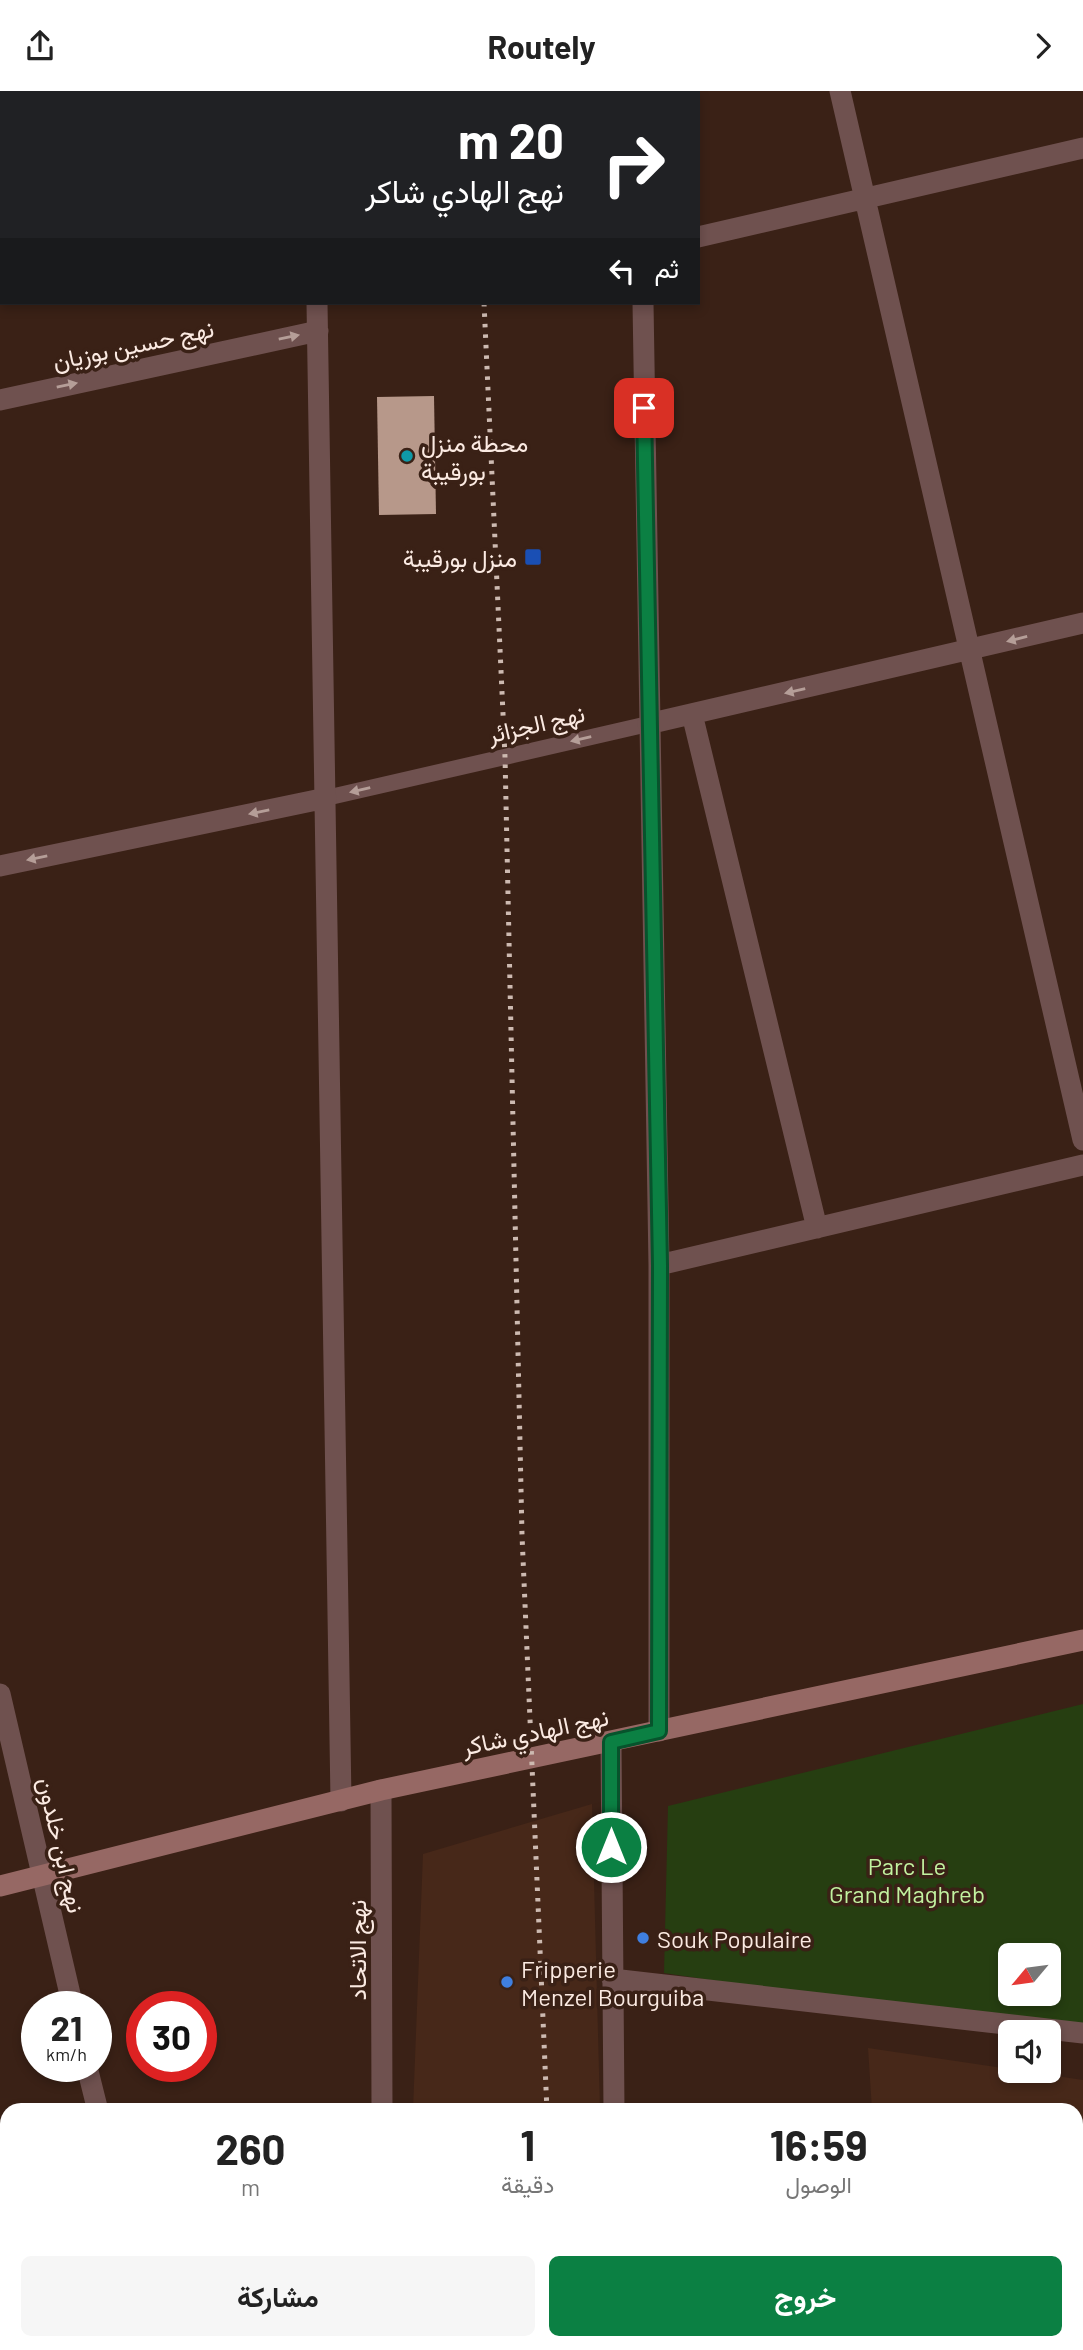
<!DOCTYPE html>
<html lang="ar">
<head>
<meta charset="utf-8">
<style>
	:root { --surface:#fff; --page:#f6f6f6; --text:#222; --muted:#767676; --accent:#0b8043 }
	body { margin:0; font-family:Barlow,Vazirmatn,sans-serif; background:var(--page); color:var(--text); direction:rtl; height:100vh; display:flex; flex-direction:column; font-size:26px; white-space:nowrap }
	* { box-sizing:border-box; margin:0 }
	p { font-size:23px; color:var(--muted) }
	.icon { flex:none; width:38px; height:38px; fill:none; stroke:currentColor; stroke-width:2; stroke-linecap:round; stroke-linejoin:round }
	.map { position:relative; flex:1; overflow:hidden; direction:ltr }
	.panel { position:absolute; left:0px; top:2012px; width:1083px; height:247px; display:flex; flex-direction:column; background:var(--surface); border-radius:21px 21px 0 0; box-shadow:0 4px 10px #0003; direction:rtl }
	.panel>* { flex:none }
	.top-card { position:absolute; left:0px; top:0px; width:700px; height:214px; box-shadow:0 4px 10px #0003; direction:rtl; background:#202124; color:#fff; overflow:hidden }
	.needle { width:46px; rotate:241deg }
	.controls { position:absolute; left:998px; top:1852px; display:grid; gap:14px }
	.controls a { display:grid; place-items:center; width:63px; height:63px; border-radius:10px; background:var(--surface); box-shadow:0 4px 10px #0003; font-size:35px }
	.speed { position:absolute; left:21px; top:1900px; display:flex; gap:14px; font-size:35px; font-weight:700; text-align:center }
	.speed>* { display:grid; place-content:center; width:91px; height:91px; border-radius:50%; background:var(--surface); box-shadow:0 4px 10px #0003; line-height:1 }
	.speed small { font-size:18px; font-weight:400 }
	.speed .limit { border:10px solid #d22; background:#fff; color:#111 }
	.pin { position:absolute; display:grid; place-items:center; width:60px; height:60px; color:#fff; margin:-30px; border-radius:14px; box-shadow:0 4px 10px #0006 }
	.me { position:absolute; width:77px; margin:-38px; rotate:0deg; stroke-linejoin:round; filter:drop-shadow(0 0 5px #0008) }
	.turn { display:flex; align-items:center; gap:24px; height:147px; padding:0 21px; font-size:32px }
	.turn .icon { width:91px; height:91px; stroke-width:2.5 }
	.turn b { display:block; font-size:49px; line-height:60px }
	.then { display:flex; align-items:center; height:66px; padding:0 21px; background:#0003; gap:14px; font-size:26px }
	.eta { display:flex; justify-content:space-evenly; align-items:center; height:119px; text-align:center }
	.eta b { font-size:42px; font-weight:700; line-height:49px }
	.primary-button { display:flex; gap:14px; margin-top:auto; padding:14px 21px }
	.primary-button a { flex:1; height:80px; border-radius:10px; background:var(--accent); color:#fff; font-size:28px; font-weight:700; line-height:80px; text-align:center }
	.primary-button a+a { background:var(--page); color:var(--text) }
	header { display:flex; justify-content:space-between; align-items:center; height:91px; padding:0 21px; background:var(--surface); font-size:32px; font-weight:700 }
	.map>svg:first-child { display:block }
	.built { fill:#472819 }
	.green { fill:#263e11; fill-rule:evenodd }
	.building { fill:#b7988a }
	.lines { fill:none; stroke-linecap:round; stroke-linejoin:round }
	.lane { stroke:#6f514f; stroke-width:16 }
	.street { stroke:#6f514f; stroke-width:21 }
	.secondary { stroke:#966864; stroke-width:21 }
	.rail { stroke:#cdbab1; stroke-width:5; stroke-dasharray:3.5 7; stroke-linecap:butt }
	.oneway { fill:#b59e98 }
	.route-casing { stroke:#07532c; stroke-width:18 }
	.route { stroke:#0b8043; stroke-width:12 }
	.culture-dot { fill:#0f9aa8; stroke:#3a2116; stroke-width:2.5 }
	.transit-dot { fill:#1a4fb4; stroke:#3a2116; stroke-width:2.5 }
	.shop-dot { fill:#3f7fe0; stroke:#3a2116; stroke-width:2.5 }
	.labels { text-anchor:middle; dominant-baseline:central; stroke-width:7; stroke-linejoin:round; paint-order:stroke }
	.street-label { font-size:24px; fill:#fbeae2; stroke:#3a2116 }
	.poi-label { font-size:24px; fill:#fbeae2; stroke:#3a2116; text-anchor:start }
	.park-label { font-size:24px; fill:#c2f2a0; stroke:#3a2116 }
</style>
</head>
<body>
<header><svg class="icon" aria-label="forward" viewBox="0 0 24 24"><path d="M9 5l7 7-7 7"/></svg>Routely<svg class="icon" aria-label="share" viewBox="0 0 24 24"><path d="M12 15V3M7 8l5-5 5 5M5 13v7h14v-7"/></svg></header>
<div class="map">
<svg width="1083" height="2259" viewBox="0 0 1083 2259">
	<rect width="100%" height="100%" fill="#3a2116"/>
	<path class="built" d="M592 1713 600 2019H413L423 1763Z
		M868 1957 1083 1989V2259H960L935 2255V2259H883V2252H1076V2020L872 2019Z
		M405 2252H605V2259H404Z"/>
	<path class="green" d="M1083 1613V1945L664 1882 668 1715ZM1010 1864H1048V1902H1010Z"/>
	<path class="building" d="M434 305 436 423 379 424 377 306Z"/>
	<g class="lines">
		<path class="lane" d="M326 707 648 633"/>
		<path class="street" d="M311 0V2
			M637 0V2
			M840 0 1083 1049
			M698 146 1083 57
			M317 212 341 1710
			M643 212 659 1174V1640
			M0 309 318 240
			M692 623 817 1137
			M648 633 1083 532
			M0 775 326 707
			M659 1174 1083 1074
			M0 1603 73 1916
			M611 1651 614 2020
			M381 1699 382 2020
			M612 1888 1083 1942
			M87 1976 98 2020
			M152 2252 154 2259
			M383 2252V2259
			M619 2252 620 2259"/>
		<path class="secondary" d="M50 2 51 0
			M0 82 2 79
			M0 1795 381 1699 1083 1549"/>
		<path class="rail" d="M475 0V2
			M484 212 505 666 522 1444 547 2020
			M557 2252 558 2259"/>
	</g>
	<defs><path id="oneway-solid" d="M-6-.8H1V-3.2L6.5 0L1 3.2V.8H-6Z" transform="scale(1.75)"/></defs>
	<g class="oneway">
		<use href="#oneway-solid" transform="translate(289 246) rotate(-12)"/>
		<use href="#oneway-solid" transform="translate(67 294) rotate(-12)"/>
		<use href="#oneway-solid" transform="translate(1017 548) rotate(166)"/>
		<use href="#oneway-solid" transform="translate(795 600) rotate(167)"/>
		<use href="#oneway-solid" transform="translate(581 648) rotate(167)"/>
		<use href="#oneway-solid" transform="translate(360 699) rotate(167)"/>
		<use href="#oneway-solid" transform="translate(259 721) rotate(168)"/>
		<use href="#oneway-solid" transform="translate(37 767) rotate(168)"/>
	</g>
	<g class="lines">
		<g class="route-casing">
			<path id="route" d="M611 1756V1651L659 1640 660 1174 644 317"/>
		</g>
		<use href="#route" class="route"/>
	</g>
	<circle class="culture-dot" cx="407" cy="365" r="7"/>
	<rect class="transit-dot" x="524" y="457" width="18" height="18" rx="3.5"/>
	<g class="shop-dot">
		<circle cx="643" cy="1847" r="7"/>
		<circle cx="507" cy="1891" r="7"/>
	</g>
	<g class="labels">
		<g class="street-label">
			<text transform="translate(133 253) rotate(-12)">نهج حسين بوزيان</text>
			<text transform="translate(536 632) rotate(-13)">نهج الجزائر</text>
			<text transform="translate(535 1640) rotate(-12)">نهج الهادي شاكر</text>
			<text transform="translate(62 1754) rotate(77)">نهج ابن خلدون</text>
			<text transform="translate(356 1859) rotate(-90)">نهج الاتحاد</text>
		</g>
		<g class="poi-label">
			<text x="421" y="351">محطة منزل<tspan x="421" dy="28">بورقيبة</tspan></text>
			<text x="517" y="466" text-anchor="end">منزل بورقيبة</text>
			<text x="657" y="1847">Souk Populaire</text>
			<text x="521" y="1877">Fripperie<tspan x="521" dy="28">Menzel Bourguiba</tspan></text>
		</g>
		<g class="park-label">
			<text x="907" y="1774">Parc Le<tspan x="907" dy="28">Grand Maghreb</tspan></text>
		</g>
	</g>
</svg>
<div class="controls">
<a><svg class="needle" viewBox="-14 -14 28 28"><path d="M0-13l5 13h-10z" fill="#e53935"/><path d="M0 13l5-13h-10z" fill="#767676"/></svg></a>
<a><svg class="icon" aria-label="sound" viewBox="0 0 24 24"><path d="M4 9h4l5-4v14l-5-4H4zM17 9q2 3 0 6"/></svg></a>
</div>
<div class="speed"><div>21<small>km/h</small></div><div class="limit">30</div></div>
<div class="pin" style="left:644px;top:317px;background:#d93025"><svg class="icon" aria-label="arrive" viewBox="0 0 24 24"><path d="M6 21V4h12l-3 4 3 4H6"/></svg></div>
<svg class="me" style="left:611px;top:1756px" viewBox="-20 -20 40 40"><circle r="17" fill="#0b8043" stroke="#fff" stroke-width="3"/><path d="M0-11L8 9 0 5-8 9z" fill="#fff"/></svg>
<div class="top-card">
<div class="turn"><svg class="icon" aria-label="right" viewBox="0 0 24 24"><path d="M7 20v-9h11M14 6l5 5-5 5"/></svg><div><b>20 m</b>نهج الهادي شاكر</div></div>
<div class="then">ثم<svg class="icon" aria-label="left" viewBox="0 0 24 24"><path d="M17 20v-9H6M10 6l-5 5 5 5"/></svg></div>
</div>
<section class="panel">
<div class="eta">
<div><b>16:59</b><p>الوصول</p></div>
<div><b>1</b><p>دقيقة</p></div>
<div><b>260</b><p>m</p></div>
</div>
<div class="primary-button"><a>خروج</a><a>مشاركة</a></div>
</section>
</div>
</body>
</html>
